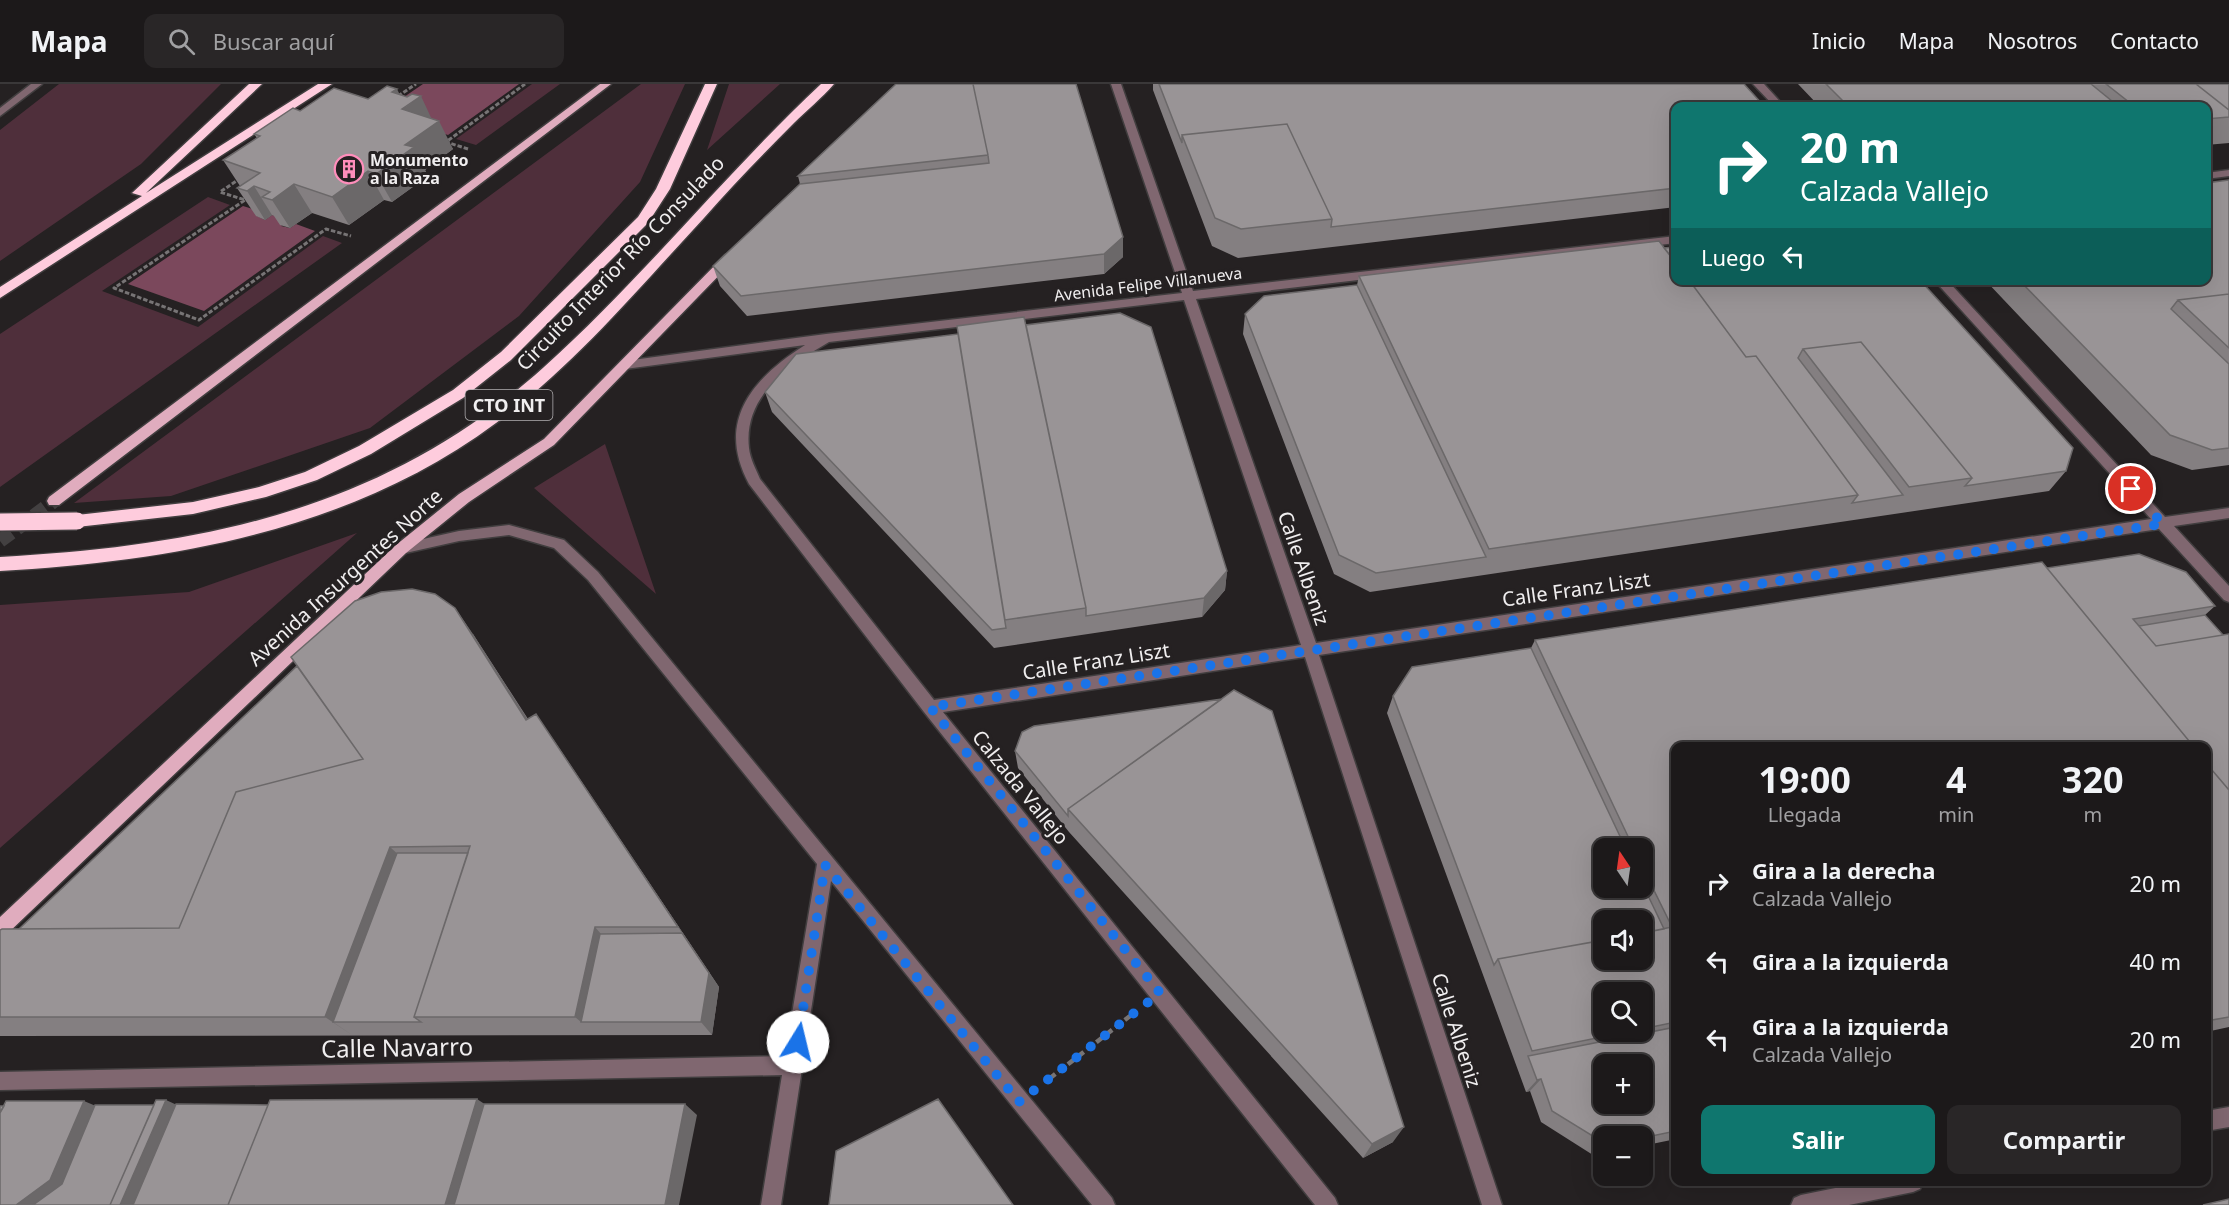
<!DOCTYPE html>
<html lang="es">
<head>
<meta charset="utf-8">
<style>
	:root { --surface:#1c191a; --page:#292627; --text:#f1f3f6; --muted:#a0a0a2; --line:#3a3839; --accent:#0f766e }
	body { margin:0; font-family:"Noto Sans",sans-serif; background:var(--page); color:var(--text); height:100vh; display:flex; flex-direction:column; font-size:22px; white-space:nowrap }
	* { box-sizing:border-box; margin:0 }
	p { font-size:20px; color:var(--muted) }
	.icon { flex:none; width:33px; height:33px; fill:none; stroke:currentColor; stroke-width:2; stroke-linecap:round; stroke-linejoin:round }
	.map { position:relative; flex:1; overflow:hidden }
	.drawer { position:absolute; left:1671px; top:658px; width:540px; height:444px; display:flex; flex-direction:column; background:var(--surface); border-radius:12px; box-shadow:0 6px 24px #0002,0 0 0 2px var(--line) }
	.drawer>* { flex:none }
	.banner { position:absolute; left:1671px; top:18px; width:540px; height:183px; border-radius:12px; box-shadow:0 6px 24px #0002,0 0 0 2px var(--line); background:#0f766e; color:#fff; overflow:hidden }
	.needle { width:39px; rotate:347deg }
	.fabs { position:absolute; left:1593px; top:754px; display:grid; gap:12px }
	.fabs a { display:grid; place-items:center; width:60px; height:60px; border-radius:12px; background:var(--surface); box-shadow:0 6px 24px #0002,0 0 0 2px var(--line); font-size:30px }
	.pin { position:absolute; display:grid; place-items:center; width:51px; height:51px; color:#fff; margin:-26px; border:3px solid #fff; border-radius:50%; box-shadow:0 2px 6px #0007 }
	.me { position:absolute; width:66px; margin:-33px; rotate:9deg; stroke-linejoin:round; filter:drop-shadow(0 0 4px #0008) }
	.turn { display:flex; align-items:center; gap:21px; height:126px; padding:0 30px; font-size:27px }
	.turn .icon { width:78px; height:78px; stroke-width:2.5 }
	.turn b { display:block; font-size:42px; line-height:51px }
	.then { display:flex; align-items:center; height:57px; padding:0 30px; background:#0003; gap:12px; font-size:22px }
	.eta { display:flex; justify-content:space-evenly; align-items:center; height:102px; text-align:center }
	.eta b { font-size:36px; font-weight:700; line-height:42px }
	.primary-button { display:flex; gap:12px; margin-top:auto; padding:12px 30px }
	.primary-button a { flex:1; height:69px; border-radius:12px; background:var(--accent); color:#fff; font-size:24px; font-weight:700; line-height:69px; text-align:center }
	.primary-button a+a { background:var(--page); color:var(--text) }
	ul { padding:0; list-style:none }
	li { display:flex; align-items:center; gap:18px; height:78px; padding:0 30px }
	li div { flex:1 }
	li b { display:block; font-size:22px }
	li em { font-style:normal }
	header { display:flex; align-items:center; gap:36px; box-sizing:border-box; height:84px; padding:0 30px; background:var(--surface); border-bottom:2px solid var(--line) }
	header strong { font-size:28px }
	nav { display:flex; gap:33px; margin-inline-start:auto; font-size:21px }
	.search { width:420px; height:54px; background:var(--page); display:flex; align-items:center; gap:15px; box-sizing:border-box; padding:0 21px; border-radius:12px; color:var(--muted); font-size:22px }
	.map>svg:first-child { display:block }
	.green { fill:#4f2f3b }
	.water { fill:#7b485c }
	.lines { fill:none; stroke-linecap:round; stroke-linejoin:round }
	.major-tunnel { stroke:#434041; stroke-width:14; stroke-dasharray:14 7; stroke-linecap:butt }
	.minor-casing { stroke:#413e3f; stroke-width:3 }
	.major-casing { stroke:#413e3f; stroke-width:3 }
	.highway-casing { stroke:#413e3f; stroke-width:3 }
	.path-far1 { stroke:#777475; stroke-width:3; stroke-dasharray:4.5 2; stroke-linecap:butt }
	.path { stroke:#777475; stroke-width:4.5; stroke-dasharray:8 4; stroke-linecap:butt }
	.minor { fill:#806770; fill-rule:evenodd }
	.major { fill:#e0acbe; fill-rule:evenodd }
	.highway { fill:#feccdd; fill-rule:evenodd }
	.highway-bridge-casing { stroke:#413e3f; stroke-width:20; stroke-linecap:butt }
	.highway-bridge { stroke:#feccdd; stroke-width:17 }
	.wall { fill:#847f81; fill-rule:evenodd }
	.shaded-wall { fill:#6b6869 }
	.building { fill:#999496; stroke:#6b6869; stroke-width:1.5; fill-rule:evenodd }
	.route { stroke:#1a73e8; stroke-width:10; stroke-dasharray:0 18 }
	.labels { text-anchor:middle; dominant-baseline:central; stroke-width:6; stroke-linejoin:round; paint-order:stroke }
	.far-poi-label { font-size:16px; font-weight:bold; fill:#f0eeef; stroke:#252122; text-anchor:start }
	.far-street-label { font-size:16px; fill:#f0eeef; stroke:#252122 }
	.shield { fill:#252122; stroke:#b3b0b2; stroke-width:1.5 }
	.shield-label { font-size:18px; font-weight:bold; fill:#f0eeef }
	.street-label { font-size:20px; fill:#f0eeef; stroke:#252122 }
	.near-street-label { font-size:24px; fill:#f0eeef; stroke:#252122 }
</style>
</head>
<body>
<header>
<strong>Mapa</strong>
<div class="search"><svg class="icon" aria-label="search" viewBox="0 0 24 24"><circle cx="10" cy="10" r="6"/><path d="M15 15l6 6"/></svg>Buscar aquí</div>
<nav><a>Inicio</a><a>Mapa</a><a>Nosotros</a><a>Contacto</a></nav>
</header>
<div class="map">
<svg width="2229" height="1121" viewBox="0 0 2229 1121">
	<rect width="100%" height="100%" fill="#252122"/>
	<path class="green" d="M59 0H221L141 80 0 177V46Z
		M532 0H560L476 61 456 55Z
		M641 0H685L640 98 519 232 370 344 171 412 74 419Z
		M729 0H780L707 66Z
		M208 113 230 121 102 207 198 243 323 152 342 159 0 403V250Z
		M605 360 656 510 534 404Z
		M357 449 0 764V521L189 508Z"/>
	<path class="water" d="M423 0H519L448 51 379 30Z
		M243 122 262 128 257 132 265 136 272 131 288 136 281 142 290 144 296 140 315 147 204 227 128 200Z"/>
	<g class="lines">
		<path class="major-tunnel" d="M0 457 54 417"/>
		<g class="minor-casing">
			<path id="minor" d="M31 0H42L0 32V24Z
				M1111 0H1121L1193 207 1676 152V159L1196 215 1316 559 2151 435 1934 196H1947L2165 433 2229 424V434L2174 442 2229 502V518L2224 516 2159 445 1319 571 1502 1121H1482L1305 573 943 628 1335 1114 1338 1121H1315L924 628 749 400C715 337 753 294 805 261L625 285 619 281 625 277 826 250 1182 209ZM1184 216 1301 561 934 616 760 395C756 385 750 375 749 364 743 311 790 281 829 258Z
				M1753 0H1764L1784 22H1774Z
				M2229 86V92L2206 95V89Z
				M509 441 564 456 598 488 1112 1114 1115 1121H1092L831 797 781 1121H761L782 991 0 1006V988L785 972 817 780 588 496 554 464 509 451 459 457 401 470 394 465 401 460 459 447Z
				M2229 1023V1043L2206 1047V1027Z
				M1865 1098H1923L1920 1105 1913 1108 1849 1121H1791L1794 1114 1801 1111Z"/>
		</g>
		<g class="major-casing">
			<path id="major" d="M600 0H611L59 421H49L47 417 49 413Z
				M729 170 735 174 733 177 554 361 469 418 406 469 6 851 0 853V833L396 461 459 410 544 355 725 171Z"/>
		</g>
		<g class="highway-casing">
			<path id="highway" d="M249 0H262L146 109 318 0H332L0 214V203L142 112 132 109Z
				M705 0H717L670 105 648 139 511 276 463 314 371 370 317 396 266 413 193 430 77 443 71 441 69 437 71 433 77 431 193 418 259 403 305 388 359 362 453 306 501 268 638 133 656 105Z
				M821 0H834C822 14 807 26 794 39 763 70 733 101 704 134 638 205 574 282 496 339 352 446 174 477 0 487V473C205 462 386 425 544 283 642 195 725 90 821 0Z"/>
		</g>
		<path class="path-far1" d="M398 12 416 0
			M468 65 446 58 525 0
			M241 94 220 108 245 116 114 204 199 236 326 145 351 152"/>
		<path class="path" d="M1049 995 1130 932"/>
		<use href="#minor" class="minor"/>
		<use href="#major" class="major"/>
		<use href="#highway" class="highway"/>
		<g class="highway-bridge-casing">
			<path id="highway-bridge" d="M0 438 77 437"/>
		</g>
		<use href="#highway-bridge" class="highway-bridge"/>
	</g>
	<path class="wall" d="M896 0 1123 173 1104 190 747 232 720 202 713 182 800 100 798 92Z
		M1153 0H1744L1676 22V123L1238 174 1212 162 1153 6Z
		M1798 0H2229V59L2206 61V22H1819Z
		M399 10 431 34 453 65 425 86 428 92 392 118 384 116 349 141 312 129 290 144 280 141 274 132 272 131 265 136 256 132 237 104 240 102 223 76 257 54 254 50 300 27Z
		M2229 96V381L2192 386 2151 371 1985 196H2206Z
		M1664 164 2066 387 2049 407 1370 508 1334 490 1243 250 1245 230 1357 201 1359 192Z
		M1026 241 1227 487 1225 506 1202 533 994 564 772 328 765 308Z
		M2047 484 2215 522 2205 531 2223 551 2229 550V943L2206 948V663H1676V1055L1642 1062V1053H1604V1069L1593 1071 1541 1038 1530 1007 1526 1008 1387 629 1393 612 1531 564 1535 556ZM1604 765H1642V804ZM1642 909V948H1604Z
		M473 550 528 635 553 655 719 903 712 951 0 952V846L19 845Z
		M1015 667 1393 1058 1363 1074 1069 748 1018 684Z"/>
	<path class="shaded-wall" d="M397 5 406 23 421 12 434 40 439 37 453 65 425 86 428 92 392 118 376 90 405 61 392 8Z
		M368 87 384 116 349 141 332 113Z
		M294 100 312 129 290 144 272 116Z
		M254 102 272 131 265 136 247 107Z
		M1123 153V173L1104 190V170Z
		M1227 487 1225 506 1202 533 1204 514Z
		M455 524 473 550 544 661 526 636Z
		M536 630 553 655 719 903 712 951 701 938 682 849Z
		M390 763 414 785 333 938 352 951 325 933Z
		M595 843 613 864 581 938 575 933Z
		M1541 995 1530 1007 1526 1008 1537 996Z
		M477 1015 501 1031 475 1121H445Z
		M166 1016 201 1032 163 1121H120Z
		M84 1017 122 1033 74 1121H16Z
		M685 1020 697 1031 679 1121H665Z
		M1404 1043 1393 1058 1363 1074 1372 1060Z"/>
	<path class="building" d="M896 0H973L988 71 798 92Z
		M973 0H1076L1123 153 1104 170 741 212 713 182 800 100 989 79 988 71Z
		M1159 0H1744L1764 22H1676V104L1331 143 1332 135 1287 40 1182 51V59Z
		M1826 0H2091L2118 22H1848Z
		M2106 0H2196L2229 26V33L2206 35V22H2134Z
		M2196 0H2229V26Z
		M387 2 397 5 392 8 407 13 412 10 421 12 402 25 439 37 405 61 414 63 376 90 368 87 332 113 294 100 272 116 262 113 270 108 254 102 247 107 237 104 260 89 223 76 260 52 254 50 293 24 300 27 334 4 368 15Z
		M1287 40 1332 135 1241 145 1215 134 1182 51Z
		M2229 96V210L2178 216 2171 225 2229 280V364L2212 366 2170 351 2019 196H2206V99Z
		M1659 157 1676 179V196H1689L1746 273 1756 272 1858 411 1489 465 1359 192Z
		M1676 163V179L1664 164Z
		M1689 196H1920L2073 364 2066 387 1965 402 1972 394 1861 258 1803 265 1798 274 1903 411 1852 419 1858 411 1756 272 1746 273Z
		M1357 201 1486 473 1376 489 1339 471 1245 230 1264 212Z
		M2229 210V264L2178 216Z
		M1120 229 1151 243 1227 487 1204 514 1086 532V524L1026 241Z
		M1024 233 1086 524 1005 536 957 242Z
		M958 250 1006 544 992 546 765 308 796 270Z
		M1861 258 1972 394 1909 403 1803 265Z
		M2139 470 2186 488 2215 522 2133 535 2156 562 2229 550V706L2206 679V663H2194L2047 484Z
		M2042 478 2194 663H1676V938L1642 945V909H1604V948H1627L1532 967 1498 875 1604 856V876H1642V849L1672 843 1642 782V765H1634L1535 556Z
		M412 505 435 510 455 524 526 636 536 630 678 843H595L575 933H414L470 762 390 763 325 933H0V846L2 845 179 844 236 708 363 675 291 573 355 517 381 508Z
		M2205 531 2223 551 2156 562 2139 542Z
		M1531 564 1626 765H1604V804H1642V799L1664 845 1642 849V837H1604V856L1498 875 1494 881 1393 612 1412 583Z
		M297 582 363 675 236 708 179 844 19 845Z
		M1234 606 1272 627 1404 1043 1372 1060 1068 725Z
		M1222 615 1068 725V732L1015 667 1022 648 1034 642Z
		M2206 679 2229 706V933L2206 937Z
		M397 769H468L414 933 421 938H333Z
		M682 849 709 889 701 938H581L600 850Z
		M1676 943V1047L1642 1054V1053H1604V1059L1552 1027 1541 995 1537 996 1528 972ZM1604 981H1642V1020H1604Z
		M477 1015 445 1121H228L270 1016Z
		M938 1015 1013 1121H829L836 1067Z
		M156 1016H166L120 1121H110Z
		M6 1017H84L50 1096 16 1121H0V1029Z
		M176 1020 268 1021 228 1121H133Z
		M484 1020H685L665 1121H454Z
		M95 1021H154L110 1121H33L62 1100Z
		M0 1022H4L0 1029Z
		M2229 1115V1121H2203Z"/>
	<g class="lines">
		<path class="route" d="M798 958 825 781 1019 1018 1160 909 930 623 2163 440 2131 405"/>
	</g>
	<defs>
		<g id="building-ring" transform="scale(1.5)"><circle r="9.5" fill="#252122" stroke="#ff8ebb" stroke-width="1.5"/><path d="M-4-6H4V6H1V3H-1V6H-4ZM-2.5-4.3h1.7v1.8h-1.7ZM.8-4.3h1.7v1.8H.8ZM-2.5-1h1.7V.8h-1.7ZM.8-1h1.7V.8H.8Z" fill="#ff8ebb"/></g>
	</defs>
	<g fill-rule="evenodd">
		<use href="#building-ring" x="349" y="85"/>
	</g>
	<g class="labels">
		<g class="far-poi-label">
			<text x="370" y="76">Monumento<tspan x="370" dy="18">a la Raza</tspan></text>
		</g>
		<g class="far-street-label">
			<text transform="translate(1148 200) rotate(-7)">Avenida Felipe Villanueva</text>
		</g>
		<rect class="shield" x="465.5" y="306" width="87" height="30" rx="4.5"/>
		<g class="shield-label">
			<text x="509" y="321">CTO INT</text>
		</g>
		<g class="street-label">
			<text transform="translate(620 179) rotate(-46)">Circuito Interior Río Consulado</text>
			<text transform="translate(1304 484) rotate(71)">Calle Albeniz</text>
			<text transform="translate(345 493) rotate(-42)">Avenida Insurgentes Norte</text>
			<text transform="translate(1576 505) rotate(-8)">Calle Franz Liszt</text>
			<text transform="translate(1096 577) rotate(-9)">Calle Franz Liszt</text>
			<text transform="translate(1021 703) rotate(51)">Calzada Vallejo</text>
			<text transform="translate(1457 946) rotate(72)">Calle Albeniz</text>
		</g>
		<g class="near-street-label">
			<text transform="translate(397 963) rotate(-1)">Calle Navarro</text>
		</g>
	</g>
</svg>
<div class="fabs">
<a><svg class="needle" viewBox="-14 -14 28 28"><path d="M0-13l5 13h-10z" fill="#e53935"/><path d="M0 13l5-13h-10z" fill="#a0a0a2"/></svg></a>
<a><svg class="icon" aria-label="sound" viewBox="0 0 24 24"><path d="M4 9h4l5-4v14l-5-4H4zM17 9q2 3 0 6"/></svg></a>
<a><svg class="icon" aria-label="search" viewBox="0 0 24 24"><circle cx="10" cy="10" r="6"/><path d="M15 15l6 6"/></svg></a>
<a>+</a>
<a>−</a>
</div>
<div class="pin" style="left:2131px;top:405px;background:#d93025"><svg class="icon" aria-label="arrive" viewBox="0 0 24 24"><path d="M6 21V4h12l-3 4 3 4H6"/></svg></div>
<svg class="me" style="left:798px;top:958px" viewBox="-20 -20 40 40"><circle r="19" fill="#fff"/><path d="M0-13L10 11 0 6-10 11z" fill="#1a73e8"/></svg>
<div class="banner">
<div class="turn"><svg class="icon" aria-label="right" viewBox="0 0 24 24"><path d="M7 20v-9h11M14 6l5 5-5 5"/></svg><div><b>20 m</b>Calzada Vallejo</div></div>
<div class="then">Luego<svg class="icon" aria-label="left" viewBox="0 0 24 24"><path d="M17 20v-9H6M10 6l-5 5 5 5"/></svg></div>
</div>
<section class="drawer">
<div class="eta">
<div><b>19:00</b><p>Llegada</p></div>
<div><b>4</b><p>min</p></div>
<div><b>320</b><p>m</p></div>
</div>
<ul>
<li><svg class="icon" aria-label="right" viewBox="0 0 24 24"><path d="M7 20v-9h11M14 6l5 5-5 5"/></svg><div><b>Gira a la derecha</b><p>Calzada Vallejo</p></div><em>20 m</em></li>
<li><svg class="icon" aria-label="left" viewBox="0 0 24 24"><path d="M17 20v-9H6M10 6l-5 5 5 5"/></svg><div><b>Gira a la izquierda</b></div><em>40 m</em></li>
<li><svg class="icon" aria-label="left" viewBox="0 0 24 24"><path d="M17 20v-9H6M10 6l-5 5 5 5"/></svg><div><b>Gira a la izquierda</b><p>Calzada Vallejo</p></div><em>20 m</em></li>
</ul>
<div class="primary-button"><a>Salir</a><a>Compartir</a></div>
</section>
</div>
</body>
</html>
